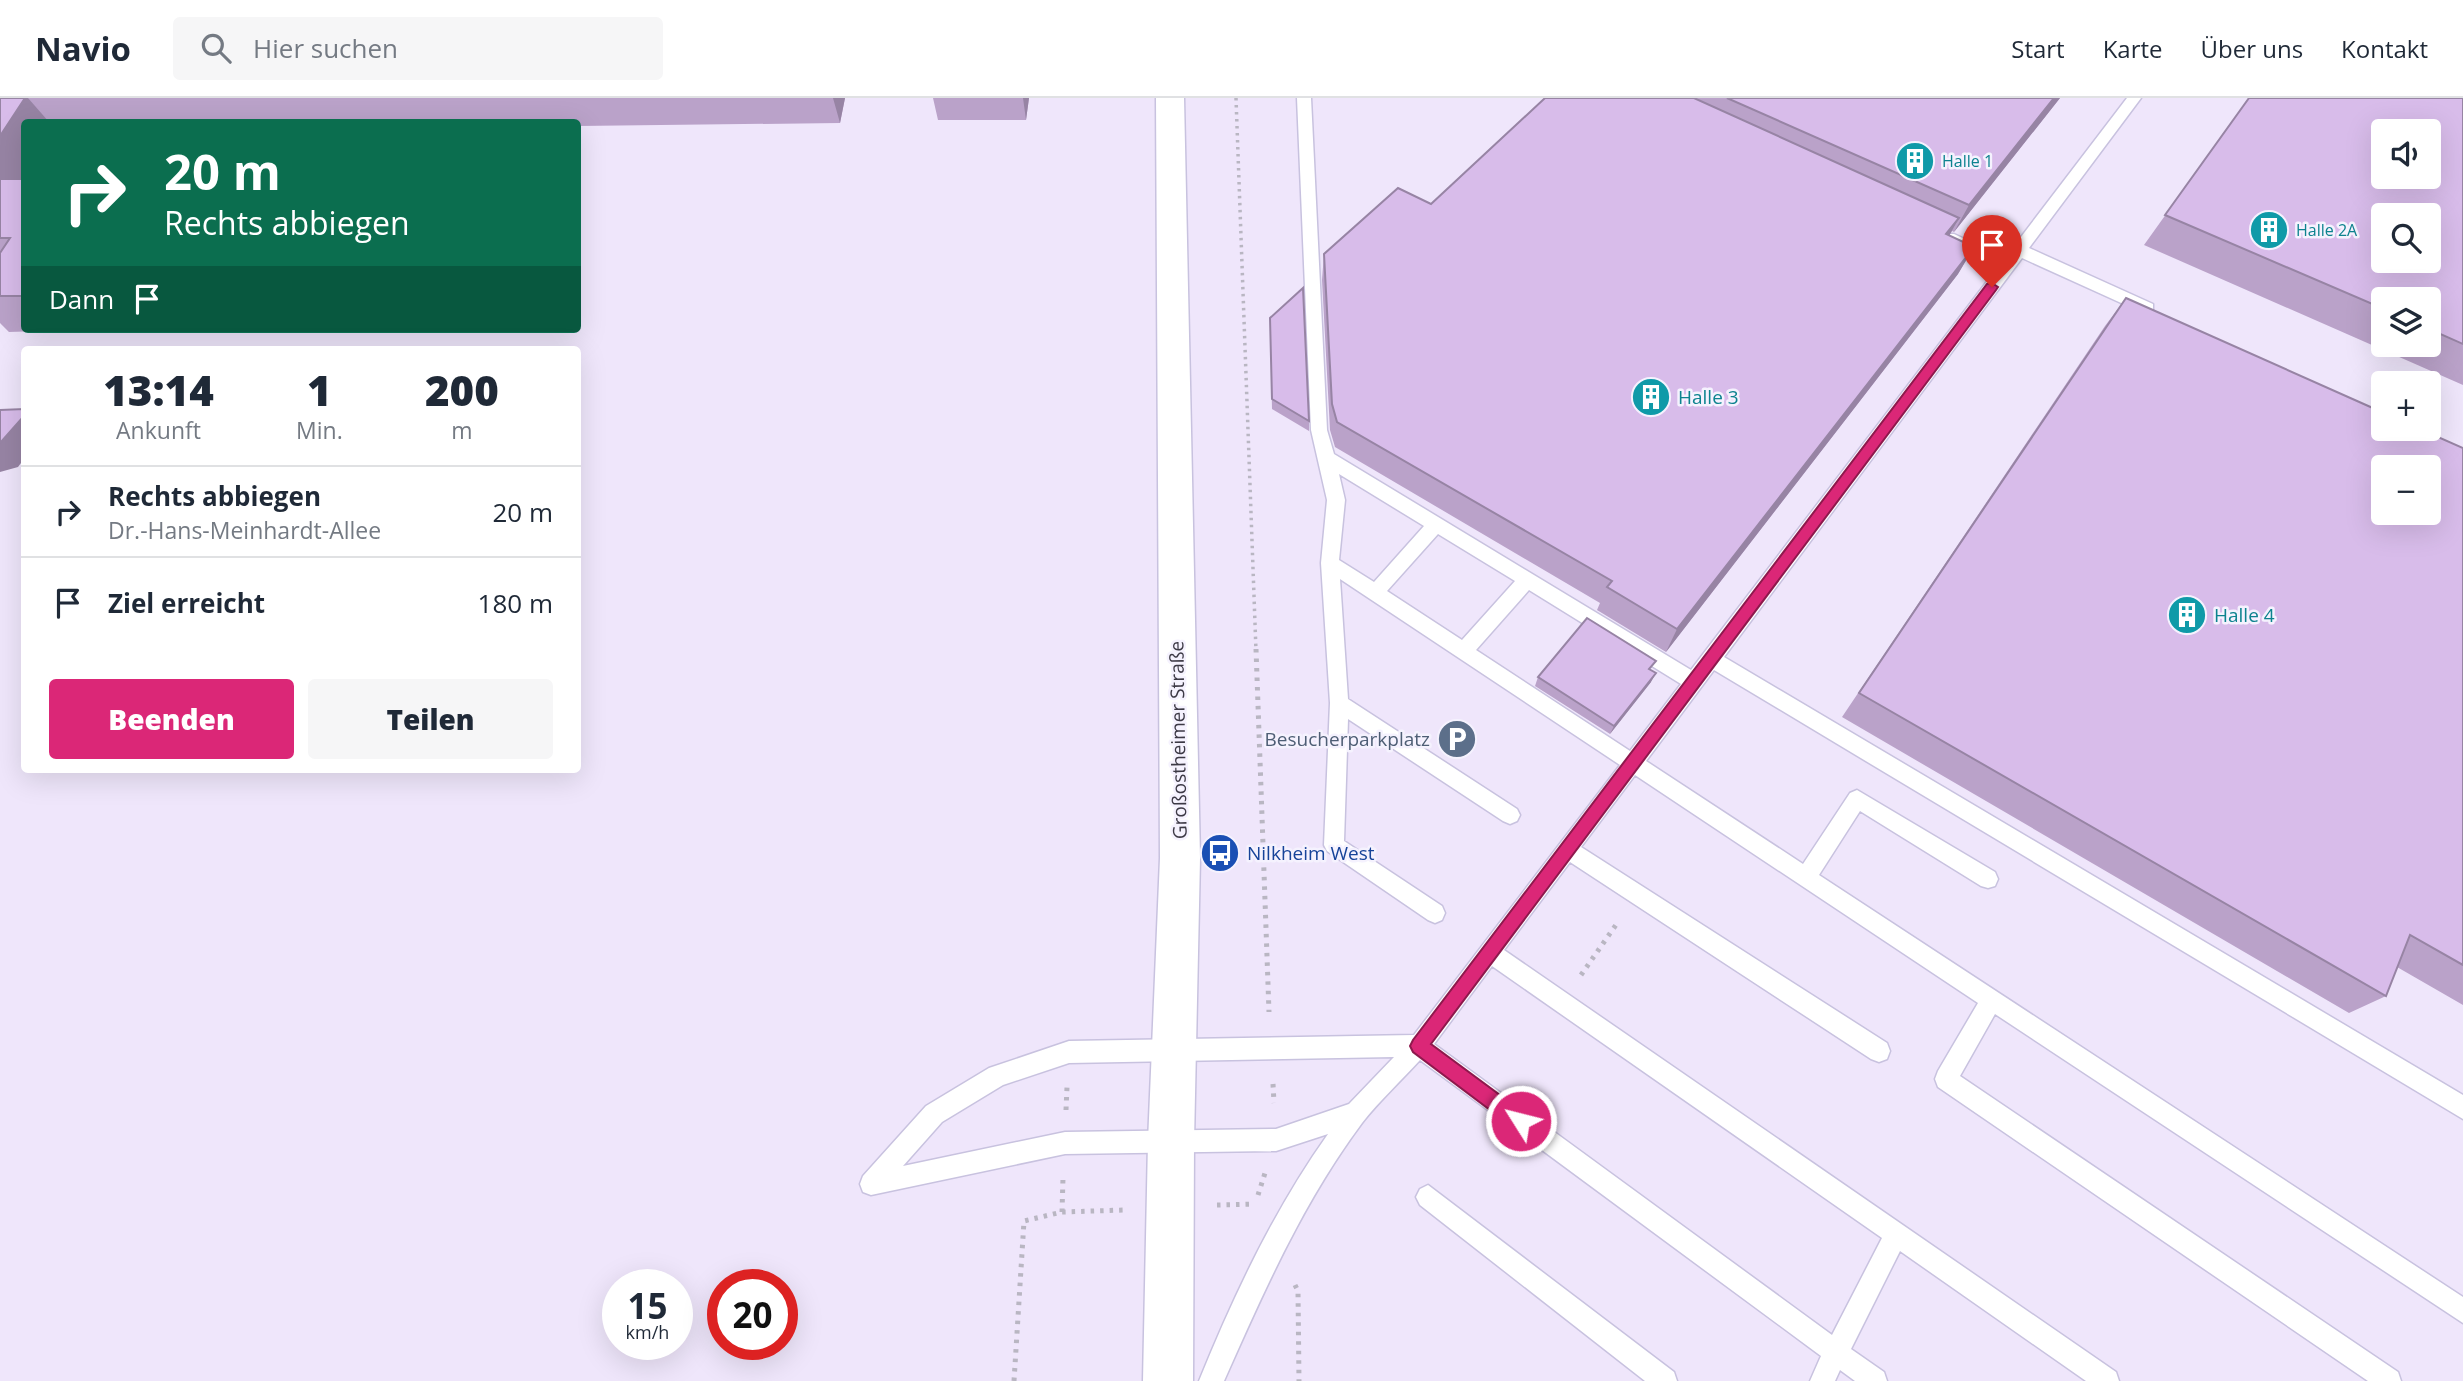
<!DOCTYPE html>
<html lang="de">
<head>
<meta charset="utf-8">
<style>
	:root { --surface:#fff; --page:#f6f6f7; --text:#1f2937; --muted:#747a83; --line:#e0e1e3; --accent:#db2777 }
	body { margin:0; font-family:"Open Sans",sans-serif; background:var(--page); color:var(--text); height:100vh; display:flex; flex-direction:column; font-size:26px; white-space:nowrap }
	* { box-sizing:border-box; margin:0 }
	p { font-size:23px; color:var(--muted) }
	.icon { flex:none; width:38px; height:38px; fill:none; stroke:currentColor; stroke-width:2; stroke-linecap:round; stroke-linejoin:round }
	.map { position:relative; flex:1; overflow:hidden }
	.drawer { position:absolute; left:21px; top:248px; width:560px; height:427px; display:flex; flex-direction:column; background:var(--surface); border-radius:7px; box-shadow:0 7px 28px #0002 }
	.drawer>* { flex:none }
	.banner { position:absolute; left:21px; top:21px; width:560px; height:214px; border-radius:7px; box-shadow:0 7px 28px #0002; background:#0b6e4f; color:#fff; overflow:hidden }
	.fabs { position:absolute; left:2371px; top:21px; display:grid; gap:14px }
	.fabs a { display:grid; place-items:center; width:70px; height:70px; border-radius:7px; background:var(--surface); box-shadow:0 7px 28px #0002; font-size:35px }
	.speed { position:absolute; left:602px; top:1171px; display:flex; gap:14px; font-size:35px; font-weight:700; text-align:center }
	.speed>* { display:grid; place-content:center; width:91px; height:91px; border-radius:50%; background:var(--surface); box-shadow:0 7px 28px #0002; line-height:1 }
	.speed small { font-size:18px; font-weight:400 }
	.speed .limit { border:10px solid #d22; background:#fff; color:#111 }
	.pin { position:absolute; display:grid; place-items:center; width:60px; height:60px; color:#fff; margin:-72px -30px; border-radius:50% 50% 50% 0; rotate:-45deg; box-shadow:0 0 7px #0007 }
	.pin .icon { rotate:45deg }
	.me { position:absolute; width:77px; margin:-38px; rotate:306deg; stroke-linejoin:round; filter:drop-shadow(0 0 5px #0008) }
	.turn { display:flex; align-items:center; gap:24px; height:147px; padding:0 28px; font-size:32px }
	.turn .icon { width:91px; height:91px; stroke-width:2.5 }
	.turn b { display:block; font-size:49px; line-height:60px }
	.then { display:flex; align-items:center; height:66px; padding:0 28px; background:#0003; gap:14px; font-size:26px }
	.eta { display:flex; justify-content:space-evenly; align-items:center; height:119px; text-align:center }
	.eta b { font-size:42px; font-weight:800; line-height:49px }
	.button { display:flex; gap:14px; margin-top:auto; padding:14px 28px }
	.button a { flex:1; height:80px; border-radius:7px; background:var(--accent); color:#fff; font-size:28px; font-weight:800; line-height:80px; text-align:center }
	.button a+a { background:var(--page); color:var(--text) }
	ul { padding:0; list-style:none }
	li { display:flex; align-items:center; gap:21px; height:91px; padding:0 28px; border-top:2px solid var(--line) }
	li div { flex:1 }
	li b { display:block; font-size:26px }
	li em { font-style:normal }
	header { display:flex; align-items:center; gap:42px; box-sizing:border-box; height:98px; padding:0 35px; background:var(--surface); border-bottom:2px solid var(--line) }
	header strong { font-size:33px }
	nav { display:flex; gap:38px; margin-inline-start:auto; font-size:24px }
	.search { width:490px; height:63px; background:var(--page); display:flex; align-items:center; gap:18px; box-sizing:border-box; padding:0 24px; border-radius:7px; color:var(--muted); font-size:26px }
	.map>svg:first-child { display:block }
	.industrial { fill:#efe6fb; fill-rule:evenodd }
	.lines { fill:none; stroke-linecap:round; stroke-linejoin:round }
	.service-casing { stroke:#c8c2df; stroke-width:3 }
	.secondary-casing { stroke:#c8c2df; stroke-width:3 }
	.path-far1 { stroke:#b9b6c2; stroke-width:3.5; stroke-dasharray:2.5 4.5; stroke-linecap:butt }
	.path { stroke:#b9b6c2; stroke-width:5; stroke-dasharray:3.5 6; stroke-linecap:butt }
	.service { fill:#fff; fill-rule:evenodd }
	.secondary { fill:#fff; fill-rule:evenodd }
	.wall { fill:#baa2c9; fill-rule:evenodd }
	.shaded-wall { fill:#9784a4 }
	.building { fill:#d8bcea; stroke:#9784a4; stroke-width:2; fill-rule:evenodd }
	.route { fill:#db2777; stroke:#8e194d; stroke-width:2 }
	.labels { text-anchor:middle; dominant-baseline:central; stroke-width:5; stroke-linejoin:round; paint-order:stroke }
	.far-culture-label { font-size:16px; fill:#0d838f; stroke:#f5f2fe; text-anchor:start }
	.culture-label { font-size:19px; fill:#0d838f; stroke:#f5f2fe; text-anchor:start }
	.service-label { font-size:19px; fill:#4e5e75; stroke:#f5f2fe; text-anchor:end }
	.street-label { font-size:19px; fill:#3c3945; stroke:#f5f2fe }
	.transit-label { font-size:19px; fill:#164399; stroke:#f5f2fe; text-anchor:start }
</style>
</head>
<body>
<header>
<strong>Navio</strong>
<div class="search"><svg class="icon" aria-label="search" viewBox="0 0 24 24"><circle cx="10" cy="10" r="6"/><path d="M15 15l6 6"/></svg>Hier suchen</div>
<nav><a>Start</a><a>Karte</a><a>Über uns</a><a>Kontakt</a></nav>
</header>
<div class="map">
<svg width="2463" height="1283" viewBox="0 0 2463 1283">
	<rect width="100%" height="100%" fill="#f5f2fe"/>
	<path class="industrial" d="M0 0H2463V1283H0ZM24 24H578V231H24ZM2384 33H2429V79H2384ZM2384 117H2429V163H2384ZM2384 201H2429V247H2384ZM24 252H578V672H24ZM2384 285H2429V331H2384ZM2384 369H2429V415H2384ZM618 1186H677V1246H618ZM723 1186H782V1246H723Z"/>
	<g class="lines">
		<g class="service-casing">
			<path id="service" d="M1297 0H1311L1327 332 1334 356 1691 572 1998 169 1944 144V136H1954L2005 160 2127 0H2141L2029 150 2153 206V214H2141L2022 160 1724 559 2463 997V1021L1714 572 1646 663 1803 766 1850 695 1857 692 1995 774 1998 781 1995 788 1988 790 1981 788 1860 713 1819 777 2463 1199V1225L1995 916 1960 978 2398 1274 2401 1283H2368L1938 989 1935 981 1938 973 1978 905 1635 677 1581 749 1887 945 1890 953 1887 961 1879 964 1871 961 1570 764 1504 852 2116 1274 2119 1283H2086L1900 1153 1851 1251 1884 1274 1887 1283H1855L1840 1272 1835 1283H1810L1821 1258 1420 962C1401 983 1379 1003 1362 1025 1303 1104 1264 1193 1224 1283H1199C1234 1197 1274 1112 1328 1036L1276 1053 1065 1056 871 1097 863 1094 860 1086 863 1078 926 1008 989 970 1069 943 1414 937 1620 667 1340 481 1348 601 1517 711 1520 717 1517 723 1510 726 1503 723 1348 621 1344 743 1442 808 1445 815 1442 822 1435 825 1428 822 1327 753 1324 747 1330 605 1321 465 1327 402 1311 332ZM1339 376 1424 428 1374 484 1339 462 1345 402ZM1438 436 1515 483 1462 542 1387 493ZM1529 492 1681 586 1630 653 1476 552ZM1492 868 1882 1140 1832 1237 1434 946ZM1394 959 1349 1006 1276 1031 1065 1034 903 1068 942 1024 1003 987 1069 965Z
				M1428 1087 1674 1274 1677 1283H1645L1420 1107 1416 1099 1420 1091Z"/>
		</g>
		<g class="secondary-casing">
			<path id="secondary" d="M1156 0H1184L1200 760 1194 1044 1193 1283H1143L1148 1044 1160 760Z"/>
		</g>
		<path class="path-far1" d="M1236 0 1256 553"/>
		<path class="path" d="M1256 551 1269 914
			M1581 877 1618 824
			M1273 986 1274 1005
			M1066 1012 1067 989
			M1258 1097 1265 1075
			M1217 1107 1255 1106
			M1062 1114 1063 1080
			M1295 1187 1298 1193 1299 1283
			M1014 1283 1024 1123 1062 1114 1124 1112"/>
		<use href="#service" class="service"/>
		<use href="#secondary" class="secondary"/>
	</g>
	<path class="wall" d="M0 0H845L840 25 578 28V24H24V231H105L9 234 0 225Z
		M933 0H1029L1026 22H938Z
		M1545 0H2060L1954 134 1952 133 1949 138 1974 149 1958 176 1666 554 1597 512 1600 505 1335 349 1330 332 1322 182 1324 156 1431 106Z
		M2249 0H2463V287L2144 147ZM2384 201H2429V247H2384Z
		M2126 200 2463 350V907L2397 869 2386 898 2349 915 1842 619 2105 228Z
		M1270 220 1309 323V333L1272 311Z
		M1651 572V584L1610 636 1535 588 1538 579Z"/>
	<path class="shaded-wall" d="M25 0H28L49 24H24V87L0 113V38Z
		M833 0H845L840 25Z
		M1023 0H1029L1026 22Z
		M2054 0H2060L1954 134 1969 107Z
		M1959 120 1944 147 1946 136Z
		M1974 149 1958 176 1666 554 1677 531Z
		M24 318V361L18 369 0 374V345Z
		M1656 575 1651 584 1610 636 1614 628Z"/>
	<path class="building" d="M0 0H25L0 38Z
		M1545 0H1694L1959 120 1946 136 1974 149 1677 531 1607 489 1612 483 1337 324 1332 306 1324 156 1398 90 1431 106Z
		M1727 0H2054L1969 107Z
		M2249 0H2463V246L2429 231V201H2384V211L2165 117ZM2384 33H2429V79H2384ZM2384 117H2429V163H2384Z
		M0 81H24V198H0V155L10 140H0Z
		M1303 190 1309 323 1272 301 1270 220Z
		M2126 200 2384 315V331H2420L2463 350V867L2410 837 2386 898 1859 595ZM2384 369H2429V415H2384Z
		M24 311V318L0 345V312Z
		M1587 520 1656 563 1649 571 1656 575 1614 628 1538 579Z"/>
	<path class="route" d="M1992 185 1998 189 1996 192 1431 946 1527 1017 1530 1023 1527 1030 1521 1032 1514 1030 1413 954 1410 948 1413 942 1987 186Z"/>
	<defs>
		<g id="building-disc" transform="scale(2.0125)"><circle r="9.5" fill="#0f9aa8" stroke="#f5f2fe"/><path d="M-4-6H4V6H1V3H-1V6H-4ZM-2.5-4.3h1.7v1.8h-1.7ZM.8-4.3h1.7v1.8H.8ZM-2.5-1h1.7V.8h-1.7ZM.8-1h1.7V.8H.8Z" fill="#fff"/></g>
		<g id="parking-disc" transform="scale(2.0125)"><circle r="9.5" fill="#5c6f8a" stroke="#f5f2fe"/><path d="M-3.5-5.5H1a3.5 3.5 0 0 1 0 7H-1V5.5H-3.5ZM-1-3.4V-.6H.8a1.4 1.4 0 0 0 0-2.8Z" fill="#fff"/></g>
		<g id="bus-disc" transform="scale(2.0125)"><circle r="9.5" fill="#1a4fb4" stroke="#f5f2fe"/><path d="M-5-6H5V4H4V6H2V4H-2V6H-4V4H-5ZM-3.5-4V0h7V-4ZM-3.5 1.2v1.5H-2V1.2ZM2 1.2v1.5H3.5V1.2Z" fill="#fff"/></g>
	</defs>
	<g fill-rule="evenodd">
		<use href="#building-disc" x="1915" y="63"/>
		<use href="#building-disc" x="2269" y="132"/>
		<use href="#building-disc" x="1651" y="299"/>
		<use href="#building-disc" x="2187" y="517"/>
		<use href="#parking-disc" x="1457" y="641"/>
		<use href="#bus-disc" x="1220" y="755"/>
	</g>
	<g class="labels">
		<g class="far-culture-label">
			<text x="1942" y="63">Halle 1</text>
			<text x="2296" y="132">Halle 2A</text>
		</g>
		<g class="culture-label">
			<text x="1678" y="299">Halle 3</text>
			<text x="2214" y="517">Halle 4</text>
		</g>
		<g class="service-label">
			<text x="1430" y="641">Besucherparkplatz</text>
		</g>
		<g class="street-label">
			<text transform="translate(1178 642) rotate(-91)">Großostheimer Straße</text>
		</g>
		<g class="transit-label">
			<text x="1247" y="755">Nilkheim West</text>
		</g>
	</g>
</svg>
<div class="fabs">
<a><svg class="icon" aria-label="sound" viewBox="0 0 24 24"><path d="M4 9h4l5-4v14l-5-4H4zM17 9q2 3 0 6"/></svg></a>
<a><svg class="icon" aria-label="search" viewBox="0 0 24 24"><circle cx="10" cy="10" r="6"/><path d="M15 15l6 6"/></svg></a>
<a><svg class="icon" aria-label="layers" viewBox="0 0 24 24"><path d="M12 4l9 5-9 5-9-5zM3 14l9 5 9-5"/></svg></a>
<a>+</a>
<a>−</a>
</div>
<div class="speed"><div>15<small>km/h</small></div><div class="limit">20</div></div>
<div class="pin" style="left:1992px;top:189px;background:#d93025"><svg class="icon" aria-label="arrive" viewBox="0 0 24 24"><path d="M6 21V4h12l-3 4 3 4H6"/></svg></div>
<svg class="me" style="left:1521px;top:1023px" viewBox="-20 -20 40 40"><circle r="17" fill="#db2777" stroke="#fff" stroke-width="3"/><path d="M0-11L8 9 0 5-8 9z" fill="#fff"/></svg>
<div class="banner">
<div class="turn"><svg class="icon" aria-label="right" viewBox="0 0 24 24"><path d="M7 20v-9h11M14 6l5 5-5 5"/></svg><div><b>20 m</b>Rechts abbiegen</div></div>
<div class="then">Dann<svg class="icon" aria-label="arrive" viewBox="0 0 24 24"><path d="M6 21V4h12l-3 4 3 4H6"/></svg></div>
</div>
<section class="drawer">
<div class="eta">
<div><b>13:14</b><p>Ankunft</p></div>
<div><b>1</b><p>Min.</p></div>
<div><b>200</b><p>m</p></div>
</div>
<ul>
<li><svg class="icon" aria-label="right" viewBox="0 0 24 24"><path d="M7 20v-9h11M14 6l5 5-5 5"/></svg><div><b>Rechts abbiegen</b><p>Dr.-Hans-Meinhardt-Allee</p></div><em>20 m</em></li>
<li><svg class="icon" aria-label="arrive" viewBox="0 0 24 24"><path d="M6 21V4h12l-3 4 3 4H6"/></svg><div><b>Ziel erreicht</b></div><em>180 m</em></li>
</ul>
<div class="button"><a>Beenden</a><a>Teilen</a></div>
</section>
</div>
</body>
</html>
